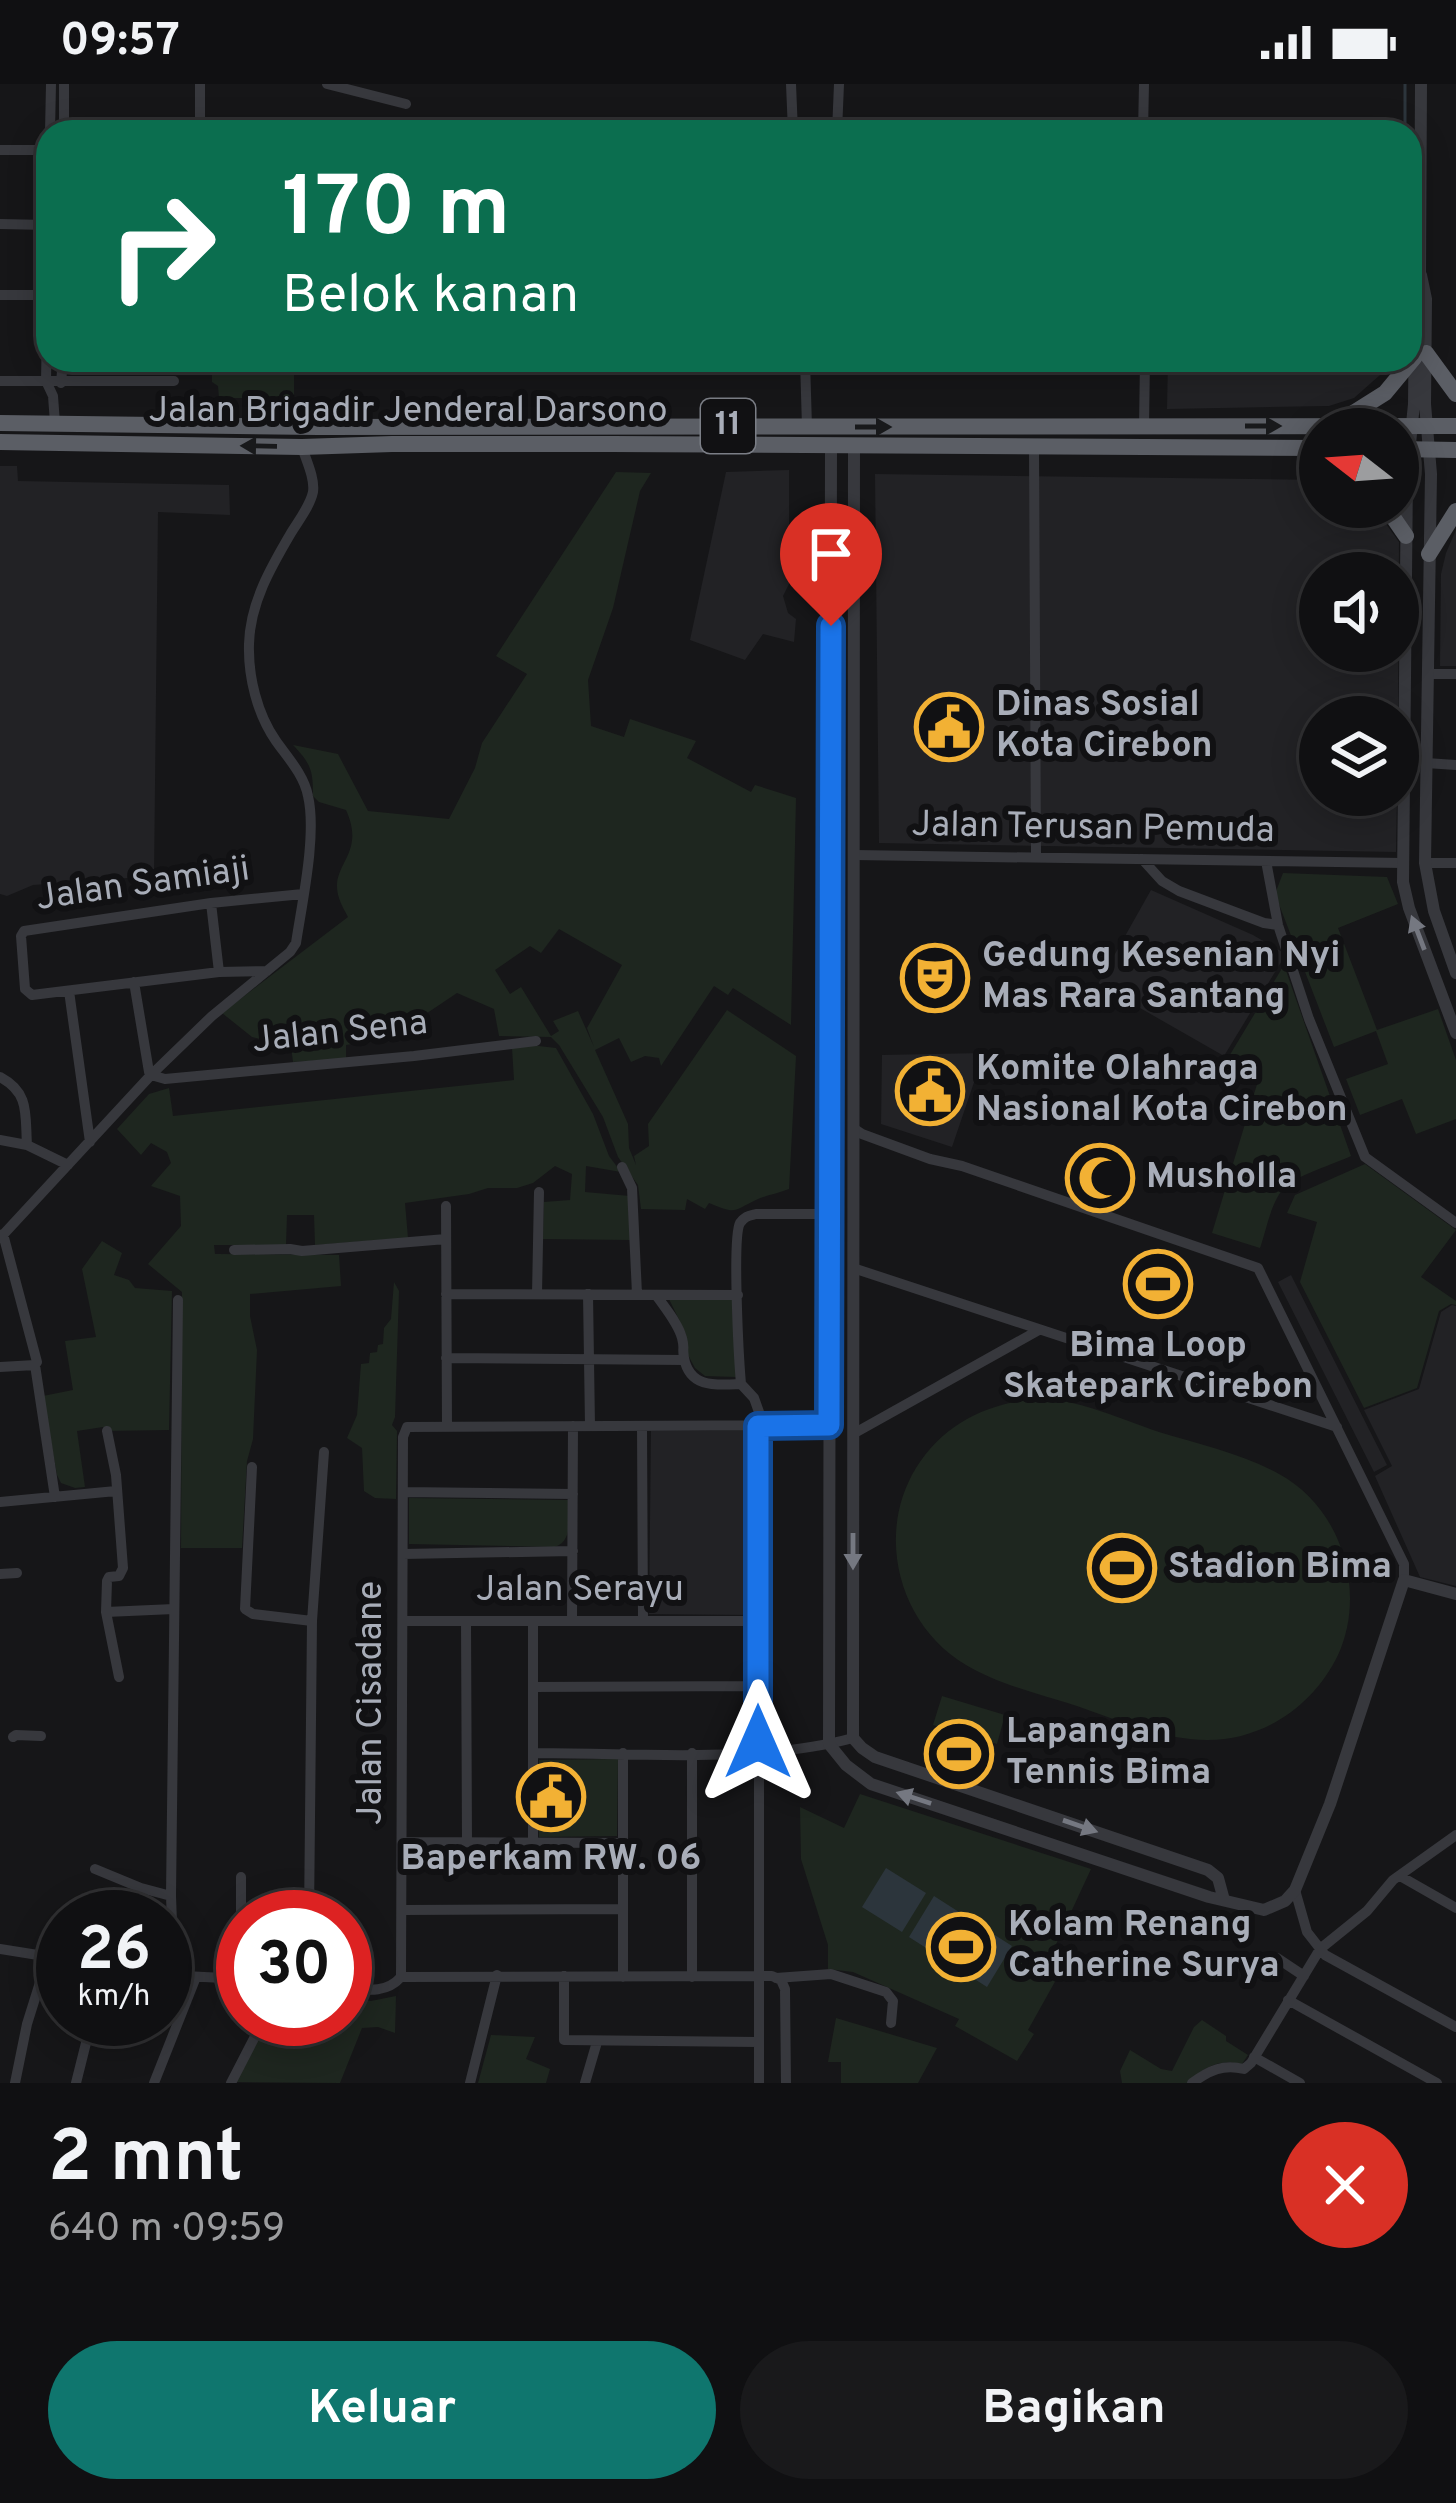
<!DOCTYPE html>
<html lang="id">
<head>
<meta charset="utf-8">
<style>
	:root { --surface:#101012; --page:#19191b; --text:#f1f3f6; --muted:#9c9d9f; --line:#303032; --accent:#0f766e }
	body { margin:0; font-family:Overpass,sans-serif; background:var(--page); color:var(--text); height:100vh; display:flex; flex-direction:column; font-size:45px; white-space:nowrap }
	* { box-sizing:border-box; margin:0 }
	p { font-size:39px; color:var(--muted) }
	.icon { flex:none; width:66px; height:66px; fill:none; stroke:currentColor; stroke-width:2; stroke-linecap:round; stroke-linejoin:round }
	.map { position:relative; height:1999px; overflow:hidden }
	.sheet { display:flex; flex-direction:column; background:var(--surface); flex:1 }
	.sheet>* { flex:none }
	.hud { position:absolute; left:36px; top:36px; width:1386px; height:252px; border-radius:36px; box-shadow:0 6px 30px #0003,0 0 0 3px var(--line); background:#0b6e4f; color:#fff; overflow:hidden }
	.needle { width:78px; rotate:287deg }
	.buttons { position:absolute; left:1299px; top:324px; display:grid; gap:24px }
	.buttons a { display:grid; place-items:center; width:120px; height:120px; border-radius:50%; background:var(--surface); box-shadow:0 6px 30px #0003,0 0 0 3px var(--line); font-size:60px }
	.speed { position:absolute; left:36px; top:1806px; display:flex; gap:24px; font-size:60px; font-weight:700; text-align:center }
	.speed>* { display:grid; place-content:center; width:156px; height:156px; border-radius:50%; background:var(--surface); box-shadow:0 6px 30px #0003,0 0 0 3px var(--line); line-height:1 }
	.speed small { font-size:30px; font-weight:400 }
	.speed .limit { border:18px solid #d22; background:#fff; color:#111 }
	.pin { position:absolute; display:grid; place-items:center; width:102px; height:102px; color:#fff; margin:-123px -51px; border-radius:50% 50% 50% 0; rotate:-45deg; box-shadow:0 0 12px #0007 }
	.pin .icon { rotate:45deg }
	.me { position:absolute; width:132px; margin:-66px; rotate:0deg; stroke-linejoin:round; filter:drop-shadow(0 0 9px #0008) }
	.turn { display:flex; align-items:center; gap:42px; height:252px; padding:0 48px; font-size:54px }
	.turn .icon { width:156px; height:156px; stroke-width:2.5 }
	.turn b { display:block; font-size:84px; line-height:102px }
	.round { display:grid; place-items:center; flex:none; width:126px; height:126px; border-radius:63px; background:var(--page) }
	.summary { display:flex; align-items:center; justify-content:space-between; height:204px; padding:0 48px }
	h1 { font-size:72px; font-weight:700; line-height:90px }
	.action { display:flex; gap:24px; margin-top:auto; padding:24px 48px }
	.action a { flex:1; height:138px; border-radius:72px; background:var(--accent); color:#fff; font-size:48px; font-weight:700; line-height:138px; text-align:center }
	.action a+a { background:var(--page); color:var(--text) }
	.status { display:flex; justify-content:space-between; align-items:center; height:84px; padding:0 60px; background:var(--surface); direction:ltr }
	.status svg { height:33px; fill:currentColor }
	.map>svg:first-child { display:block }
	.built { fill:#222225; fill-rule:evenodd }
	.green { fill:#1e261f; fill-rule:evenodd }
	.water { fill:#2c353c }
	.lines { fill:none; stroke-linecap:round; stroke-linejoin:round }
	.stream { stroke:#2c353c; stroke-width:3 }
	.minor { stroke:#37383d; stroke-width:10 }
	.tertiary { stroke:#37383d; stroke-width:12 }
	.trunk { stroke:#5b5e65; stroke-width:16 }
	.oneway { fill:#18191b }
	.oneway2 { fill:#757881 }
	.route-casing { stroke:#114b97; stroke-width:30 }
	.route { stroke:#1a73e8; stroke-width:21 }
	.labels { text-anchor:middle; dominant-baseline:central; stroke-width:12; stroke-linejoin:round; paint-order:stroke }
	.shield { fill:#111113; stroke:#7b7e86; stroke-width:3 }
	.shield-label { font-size:33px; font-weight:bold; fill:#a8adb8 }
	.street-label { font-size:36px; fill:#a8adb8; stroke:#111113 }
	.poi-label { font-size:36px; font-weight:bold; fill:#a8adb8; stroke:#111113; text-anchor:start }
</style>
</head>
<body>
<div class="status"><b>09:57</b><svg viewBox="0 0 49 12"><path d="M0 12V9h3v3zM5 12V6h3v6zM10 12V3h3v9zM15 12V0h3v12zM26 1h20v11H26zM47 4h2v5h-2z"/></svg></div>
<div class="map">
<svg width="1456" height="1999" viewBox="0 0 1456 1999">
	<rect width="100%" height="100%" fill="#161618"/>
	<path class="built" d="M1168 276H1379L1386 277 1380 291 1354 314 1329 322 1167 325Z
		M0 382H17L18 397 229 401 230 431 158 428 154 792 33 801 7 812 0 810Z
		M789 386V500L783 512 788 529 796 535 794 558 763 550 745 576 690 556 726 388Z
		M875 390 1320 396V423H1374L1399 458 1398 633H1320V711H1397L1396 768 879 759ZM1320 489H1398V567H1320Z
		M1456 446V582H1440L1441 490 1446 469Z
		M1151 806 1253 851 1286 870 1224 972 1098 900Z
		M984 969 952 1063 881 1040 882 971Z
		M1291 1191 1387 1381 1374 1388 1278 1198Z
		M1452 1221 1456 1222V1502L1420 1493 1375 1392 1392 1382 1364 1326 1419 1305 1441 1228Z
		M651 1347H749L750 1531 649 1530Z"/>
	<path class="green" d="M212 276H294V314H219L218 302 212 298Z
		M616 388 651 389 640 407 613 524 588 596 591 642 624 653 630 635 696 657 687 674 751 708 755 701 796 714 791 941 733 904 728 911 714 902 661 982 659 974 645 972 631 978 619 954 595 966 628 1040 629 1064 636 1081 634 1072 649 1062 648 1040 727 926 796 972 789 1105C779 1109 768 1111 758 1115 732 1127 738 1131 709 1119L705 1125 687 1115 685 1126 641 1125 638 1101 618 1073 603 1033 559 961 551 953 499 952 494 925 457 909 390 954 346 961V975L293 978 291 962 252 953 222 929 348 833C345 827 341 821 339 814 328 780 367 772 346 726L319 718 313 712C313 686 311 680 293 661L338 670 368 727 449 735 475 684 482 659 527 590 496 572ZM559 845 622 881 587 944 594 963 578 927 553 937 559 947 551 952 521 903 510 910 495 886 530 862 541 869Z
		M1283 789 1387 793 1398 820 1338 844 1377 946 1438 925 1456 976V1035L1416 1050 1402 1015 1360 1031 1346 995 1388 980 1376 947 1334 963 1275 810Z
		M1284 881 1351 1072C1336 1079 1297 1092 1287 1101 1271 1115 1267 1145 1260 1164L1212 1149 1261 987 1228 974Z
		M530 961 556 964 593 1030 609 1072 621 1088 586 1082 585 1108 630 1112 631 1156 543 1155 544 1118 570 1116 572 1090 555 1082 533 1099 517 1104H488L469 1110 405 1119 408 1154 315 1161 314 1131H287L286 1161H214L215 1170 339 1171 341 1202 250 1210V1232L257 1266 253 1355 247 1377 242 1464H181L182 1208 148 1180 181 1142 180 1112 151 1102 171 1079 167 1068 151 1059 141 1071 117 1045 149 1010 169 1004 173 1032 514 996 512 964Z
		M1365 1080 1456 1146 1421 1193 1456 1217V1221L1451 1220 1439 1227 1417 1304 1364 1324 1300 1198 1317 1138 1287 1129 1295 1111Z
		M102 1157 122 1169 114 1191 129 1196 135 1204 172 1207 169 1346 104 1347 103 1343 77 1347 85 1403 75 1404 61 1399 57 1391 43 1312 73 1306 65 1257 96 1253 82 1185Z
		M1150 1170 1182 1180 1165 1230 1133 1220Z
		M394 1198 399 1207 395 1333 392 1341 397 1347 396 1415 375 1414 364 1407 362 1364 347 1354 357 1331 361 1280 369 1279 370 1269 377 1268 378 1261 383 1260 384 1244 391 1235Z
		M669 1215 732 1216 736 1293 705 1292 695 1284 688 1271 686 1250Z
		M1037 1314C1078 1315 1120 1335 1159 1348 1199 1360 1243 1370 1279 1390 1342 1424 1367 1508 1338 1571 1311 1627 1253 1663 1190 1655 1151 1651 1114 1635 1077 1622 1040 1610 1000 1601 966 1581 899 1541 875 1451 916 1384 944 1339 987 1320 1037 1314Z
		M409 1414 568 1416C568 1433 574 1456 555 1463L409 1460Z
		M942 1612 1005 1631 997 1660 933 1641Z
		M931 1646 995 1665 986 1694 923 1675Z
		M618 1675 617 1752 539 1753V1676Z
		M860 1710 1091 1785 1052 1869 1066 1878 1028 1946 1034 1950 1017 1977 955 1942 959 1935 853 1888 828 1885V1861L801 1775 800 1723 844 1744Z
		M396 1912 395 1949 378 1943 362 1944 340 1999 236 1998 269 1935H345V1913L371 1917Z
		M836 1934 937 1964 918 1999H841V1978H828Z
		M1202 1936 1226 1952V1957L1248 1971 1242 1980C1218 1975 1206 1982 1187 1999H1122L1120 1987 1130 1966 1161 1985 1172 1987 1194 1943Z
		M491 1951 535 1953 526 1975 550 1985 546 1999H478Z"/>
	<path class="water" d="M886 1784 926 1809 902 1848 862 1823Z
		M934 1812 1012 1862 987 1903 909 1853Z"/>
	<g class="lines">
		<path class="stream" d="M1405 48V0"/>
		<path class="minor" d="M327 0 406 20
			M791 0 793 48
			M50 48 51 0
			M64 48V0
			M200 48V0
			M837 48 839 0
			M1143 48 1144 0
			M0 66H48
			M0 140 48 141
			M48 184 46 297 53 312 55 339
			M0 211H48
			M805 276 807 343
			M0 297H174
			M61 299 63 276
			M1144 342 1145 276
			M1034 363 1036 774
			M1427 590H1456
			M1426 679 1456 681
			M854 771 1403 779
			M1142 775 1162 797 1179 807 1264 839 1278 841
			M1266 777 1278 841 1309 935 1365 1073 1456 1139
			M1425 779H1456
			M211 819 219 888
			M267 887 219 888 32 911 25 905 21 852 24 847 211 819 303 810
			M134 898 149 988 151 991 165 995 414 972 536 957
			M69 907 90 1058
			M0 993C30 1009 25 1030 27 1061
			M853 1044 862 1050 930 1075 962 1082 1258 1184 1404 1480V1496
			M0 1056 27 1061 68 1081
			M622 1083 632 1104 637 1210
			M446 1122 447 1342
			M0 1154 151 991 212 932 290 868 296 859C302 819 317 751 308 712 304 691 288 674 276 657 257 630 248 592 249 560 250 519 271 483 291 449 299 436 310 422 313 408 315 394 306 376 302 363
			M234 1166 290 1165 302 1167 446 1155
			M853 1184 1337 1343
			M446 1210 738 1211
			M537 1210 539 1108
			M588 1210 590 1342
			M656 1211C665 1224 678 1239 682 1254 685 1266 682 1262 684 1274 690 1305 717 1301 741 1300L754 1314 759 1328V1999
			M446 1274 684 1276
			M35 1281 55 1413
			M0 1283 35 1281 37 1278 3 1150
			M741 1300C739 1277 732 1153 740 1139 745 1132 748 1132 756 1130H830
			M642 1342 643 1537
			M107 1347 116 1391 123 1484 119 1492 109 1493 107 1497 106 1528 174 1525
			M853 1350 1039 1246
			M252 1383 245 1525 253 1530 312 1537
			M403 1408 573 1410
			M0 1418 116 1407
			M403 1470 573 1467
			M0 1490 17 1489
			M106 1528 119 1593
			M403 1537H758
			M466 1537 467 1758
			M533 1537V1757
			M572 1537 573 1342
			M533 1603 758 1602
			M13 1653 16 1651 41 1652
			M533 1669C633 1669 758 1680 853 1654
			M623 1669V1893
			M402 1758 623 1759
			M95 1785 141 1804 171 1812 174 1892
			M1400 1792 1456 1824
			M241 1793V1895
			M1295 1806 1307 1848 1325 1871 1456 1943
			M171 1812 178 1216
			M402 1826 623 1825
			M309 1833 312 1537 324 1368
			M0 1865 63 1875
			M1277 1874 1304 1892
			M165 1891 243 1895
			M564 1892V1956L758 1958
			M401 1893 403 1353 407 1343 829 1341
			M692 1893V1669
			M776 1894 831 1890 886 1908 893 1917 891 1939
			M345 1904C366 1906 386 1910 401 1893L772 1892 781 1896 785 1905 786 1999
			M1288 1916 1437 1999
			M1254 1973 1300 1999
			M15 1999 27 1940 48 1873
			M76 1999 92 1935
			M154 1999 196 1893
			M231 1999 264 1935
			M470 1999 497 1891
			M585 1999 597 1958
			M1192 1999C1210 1986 1223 1980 1244 1985L1251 1979 1320 1865 1367 1827 1393 1796 1456 1751"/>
		<path class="tertiary" d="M1421 0 1420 190 1415 215 1414 320 1407 390 1403 798 1409 824 1456 949
			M1421 191 1426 215 1425 320 1431 390 1425 779 1434 827 1456 889
			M831 362 829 1660 846 1681 871 1700 1209 1813 1264 1826 1285 1817 1295 1806 1330 1720 1404 1496 1456 1510
			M854 362 853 1654 862 1664 875 1673 1208 1786 1218 1794 1224 1816"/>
		<path class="trunk" d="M1426 269 1456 310
			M1339 338 1385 309 1414 274
			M0 339 318 343 1456 342
			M0 358 302 363 392 360H612L1320 364
			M1398 365 1456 366
			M1386 423 1406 452
			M1429 470 1456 427"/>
	</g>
	<defs><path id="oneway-solid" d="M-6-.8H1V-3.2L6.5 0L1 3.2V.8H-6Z" transform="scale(3)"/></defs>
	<g class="oneway">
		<use href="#oneway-solid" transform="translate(1263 342)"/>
		<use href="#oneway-solid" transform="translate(873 343)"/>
		<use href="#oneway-solid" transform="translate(259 362) rotate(-179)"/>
	</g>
	<g class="oneway2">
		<use href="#oneway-solid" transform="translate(1418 849) rotate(-111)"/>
		<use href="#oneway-solid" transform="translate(853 1467) rotate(90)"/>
		<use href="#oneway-solid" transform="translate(914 1714) rotate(-162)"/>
		<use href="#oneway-solid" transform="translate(1080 1742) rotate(19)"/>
	</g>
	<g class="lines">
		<g class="route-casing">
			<path id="route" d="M758 1658V1342L829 1341 831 542"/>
		</g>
		<use href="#route" class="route"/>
	</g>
	<defs>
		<g id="civic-ring" transform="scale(3.45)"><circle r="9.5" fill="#111113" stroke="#f2b134" stroke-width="1.5"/><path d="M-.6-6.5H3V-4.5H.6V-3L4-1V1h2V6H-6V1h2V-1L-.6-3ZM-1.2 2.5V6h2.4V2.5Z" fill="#f2b134"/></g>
		<g id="theatre-ring" transform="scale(3.45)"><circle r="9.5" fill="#111113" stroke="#f2b134" stroke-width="1.5"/><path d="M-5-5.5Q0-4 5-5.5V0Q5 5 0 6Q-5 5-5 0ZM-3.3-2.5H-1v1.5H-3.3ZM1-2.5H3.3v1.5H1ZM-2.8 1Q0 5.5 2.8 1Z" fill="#f2b134"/></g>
		<g id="mosque-ring" transform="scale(3.45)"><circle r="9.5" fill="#111113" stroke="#f2b134" stroke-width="1.5"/><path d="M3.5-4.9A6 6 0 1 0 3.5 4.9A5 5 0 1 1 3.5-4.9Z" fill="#f2b134"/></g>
		<g id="stadium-ring" transform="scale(3.45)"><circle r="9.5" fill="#111113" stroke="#f2b134" stroke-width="1.5"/><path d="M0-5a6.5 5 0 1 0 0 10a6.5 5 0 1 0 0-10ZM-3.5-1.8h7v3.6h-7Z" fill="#f2b134"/></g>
	</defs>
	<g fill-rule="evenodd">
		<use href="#civic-ring" x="949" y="643"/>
		<use href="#theatre-ring" x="935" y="894"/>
		<use href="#civic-ring" x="930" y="1007"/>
		<use href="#mosque-ring" x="1100" y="1094"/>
		<use href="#stadium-ring" x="1158" y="1200"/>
		<use href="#stadium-ring" x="1122" y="1484"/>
		<use href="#stadium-ring" x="959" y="1670"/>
		<use href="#civic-ring" x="551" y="1713"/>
		<use href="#stadium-ring" x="961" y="1863"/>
	</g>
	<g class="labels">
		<rect class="shield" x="701" y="315" width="54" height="54" rx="9"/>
		<g class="shield-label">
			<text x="728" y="342">11</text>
		</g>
		<g class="street-label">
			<text x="408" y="328">Jalan Brigadir Jenderal Darsono</text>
			<text transform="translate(1093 745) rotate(1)">Jalan Terusan Pemuda</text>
			<text transform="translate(143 801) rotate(-8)">Jalan Samiaji</text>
			<text transform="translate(340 949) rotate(-6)">Jalan Sena</text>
			<text x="580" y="1507">Jalan Serayu</text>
			<text transform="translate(372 1619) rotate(-90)">Jalan Cisadane</text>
		</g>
		<g class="poi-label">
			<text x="996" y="622">Dinas Sosial<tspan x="996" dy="41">Kota Cirebon</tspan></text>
			<text x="982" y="873">Gedung Kesenian Nyi<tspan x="982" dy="41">Mas Rara Santang</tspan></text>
			<text x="976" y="986">Komite Olahraga<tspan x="976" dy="41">Nasional Kota Cirebon</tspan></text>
			<text x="1146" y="1094">Musholla</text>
			<text x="1158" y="1263" text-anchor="middle">Bima Loop<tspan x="1158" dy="41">Skatepark Cirebon</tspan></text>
			<text x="1168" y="1484">Stadion Bima</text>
			<text x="1006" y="1649">Lapangan<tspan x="1006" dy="41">Tennis Bima</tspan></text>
			<text x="551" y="1776" text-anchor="middle">Baperkam RW. 06</text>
			<text x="1008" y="1842">Kolam Renang<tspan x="1008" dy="41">Catherine Surya</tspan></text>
		</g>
	</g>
</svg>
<div class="buttons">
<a><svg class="needle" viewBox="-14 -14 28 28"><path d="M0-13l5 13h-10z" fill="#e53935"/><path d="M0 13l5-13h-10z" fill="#9c9d9f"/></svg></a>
<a><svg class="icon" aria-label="sound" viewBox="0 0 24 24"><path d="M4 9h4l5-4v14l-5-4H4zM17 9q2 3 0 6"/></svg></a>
<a><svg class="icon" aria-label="layers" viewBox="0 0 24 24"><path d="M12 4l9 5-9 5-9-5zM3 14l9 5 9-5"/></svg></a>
</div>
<div class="speed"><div>26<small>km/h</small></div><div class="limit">30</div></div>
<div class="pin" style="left:831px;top:542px;background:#d93025"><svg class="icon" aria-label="arrive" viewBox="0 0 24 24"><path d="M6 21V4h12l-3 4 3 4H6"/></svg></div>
<svg class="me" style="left:758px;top:1658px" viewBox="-20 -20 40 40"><path d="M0-17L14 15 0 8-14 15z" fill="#1a73e8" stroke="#fff" stroke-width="4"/></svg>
<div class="hud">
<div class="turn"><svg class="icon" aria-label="right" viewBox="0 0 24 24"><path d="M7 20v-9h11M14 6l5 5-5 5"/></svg><div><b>170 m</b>Belok kanan</div></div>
</div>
</div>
<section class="sheet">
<div class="summary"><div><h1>2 mnt</h1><p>640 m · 09:59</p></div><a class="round" style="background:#d93025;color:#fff"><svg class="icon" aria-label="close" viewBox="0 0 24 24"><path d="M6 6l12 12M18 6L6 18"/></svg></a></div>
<div class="action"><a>Keluar</a><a>Bagikan</a></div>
</section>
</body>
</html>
